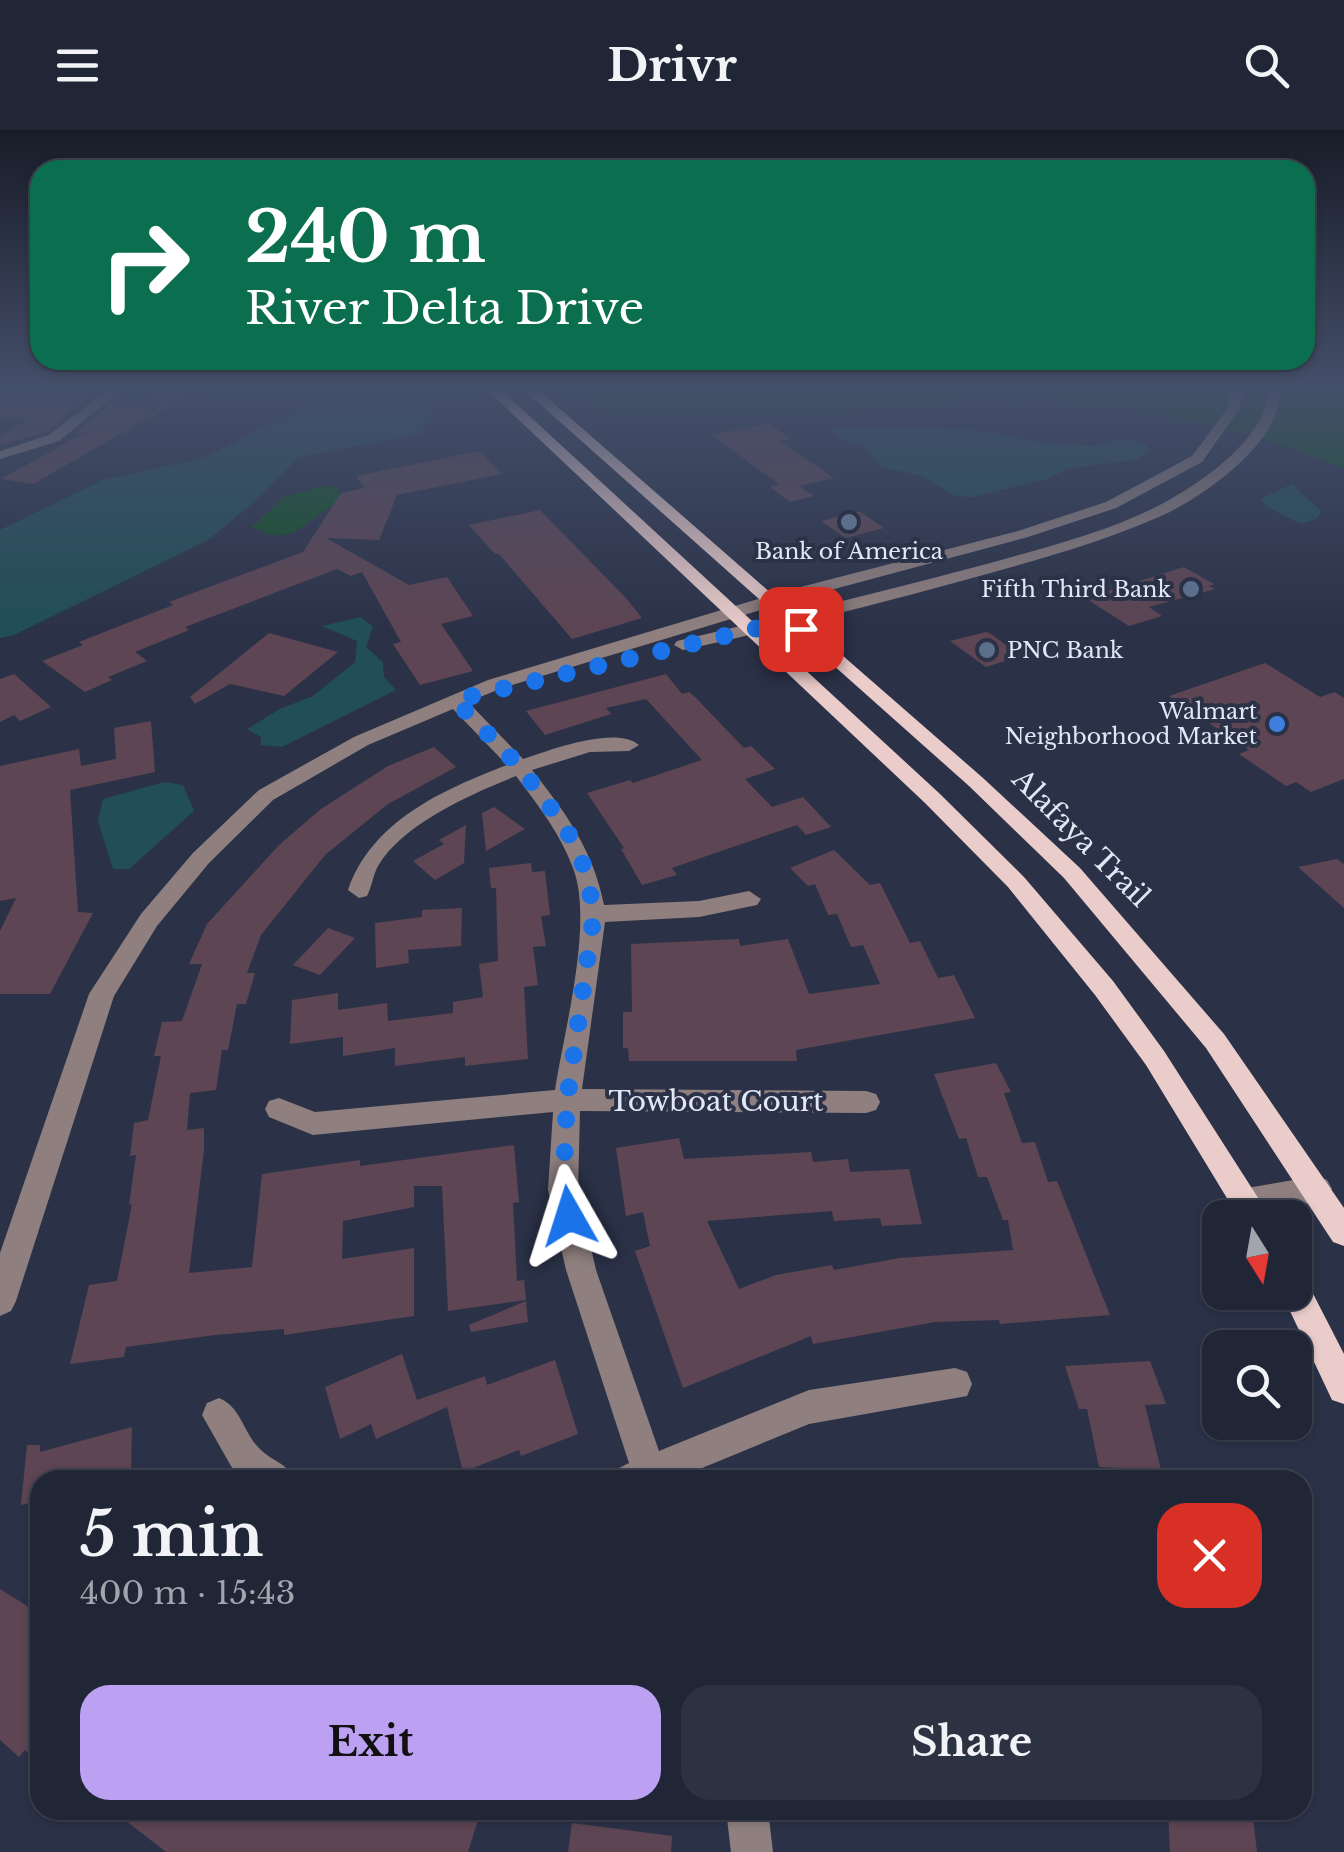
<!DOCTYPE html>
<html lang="en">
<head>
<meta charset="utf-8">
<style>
	:root { --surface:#202636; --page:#2d3242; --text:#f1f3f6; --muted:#a2a5ad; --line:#3d4351; --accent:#bca0f2 }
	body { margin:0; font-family:"Libre Baskerville",serif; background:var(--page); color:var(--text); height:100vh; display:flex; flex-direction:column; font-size:38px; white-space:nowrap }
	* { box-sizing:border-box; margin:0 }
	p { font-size:32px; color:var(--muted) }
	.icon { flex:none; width:55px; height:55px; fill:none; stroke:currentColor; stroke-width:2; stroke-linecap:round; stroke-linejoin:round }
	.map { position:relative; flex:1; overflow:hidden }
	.sheet { position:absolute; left:30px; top:1340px; width:1282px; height:350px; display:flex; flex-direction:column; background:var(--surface); border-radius:30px; box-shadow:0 2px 8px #0004,0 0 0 2px var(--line) }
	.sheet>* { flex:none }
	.top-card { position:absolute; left:30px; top:30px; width:1285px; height:210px; border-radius:30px; box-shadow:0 2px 8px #0004,0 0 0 2px var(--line); background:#0b6e4f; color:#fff; overflow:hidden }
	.needle { width:65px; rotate:169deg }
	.tools { position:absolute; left:1202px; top:1070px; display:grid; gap:20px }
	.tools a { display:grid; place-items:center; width:110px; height:110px; border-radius:20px; background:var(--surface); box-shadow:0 2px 8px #0004,0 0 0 2px var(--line); font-size:50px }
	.pin { position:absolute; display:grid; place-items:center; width:85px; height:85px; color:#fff; margin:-42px; border-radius:20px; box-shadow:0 5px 15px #0006 }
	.me { position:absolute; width:110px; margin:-55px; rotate:354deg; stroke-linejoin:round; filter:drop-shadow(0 0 8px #0008) }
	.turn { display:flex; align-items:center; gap:35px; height:210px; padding:0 50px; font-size:45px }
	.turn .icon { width:130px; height:130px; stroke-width:2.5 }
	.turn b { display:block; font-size:70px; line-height:85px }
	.round { display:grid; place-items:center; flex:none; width:105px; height:105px; border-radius:30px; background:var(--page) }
	.headline { display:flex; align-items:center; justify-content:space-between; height:170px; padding:0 50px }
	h1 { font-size:60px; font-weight:700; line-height:75px }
	.cta { display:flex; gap:20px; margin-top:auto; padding:20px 50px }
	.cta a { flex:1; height:115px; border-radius:30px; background:var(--accent); color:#111; font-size:40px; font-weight:700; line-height:115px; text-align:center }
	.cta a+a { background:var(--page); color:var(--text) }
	header { display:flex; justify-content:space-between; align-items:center; height:130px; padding:0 50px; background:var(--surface); font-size:45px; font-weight:700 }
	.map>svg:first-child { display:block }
	.green { fill:#115123 }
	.water { fill:#214e57 }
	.building { fill:#5d4553 }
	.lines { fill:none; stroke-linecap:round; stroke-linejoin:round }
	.minor { fill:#8f807f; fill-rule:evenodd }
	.major { fill:#eaccca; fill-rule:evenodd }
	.route { stroke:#1a73e8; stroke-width:18; stroke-dasharray:0 32.4 }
	.service-dot { fill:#5c6f8a; stroke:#2b3248; stroke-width:4 }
	.shop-dot { fill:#3f7fe0; stroke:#2b3248; stroke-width:4 }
	.labels { text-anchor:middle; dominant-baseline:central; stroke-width:8; stroke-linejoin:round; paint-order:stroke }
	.far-poi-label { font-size:22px; fill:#e2e7f5; stroke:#2b3248; text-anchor:end }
	.street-label { font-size:28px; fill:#e2e7f5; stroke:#2b3248 }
</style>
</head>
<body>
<header><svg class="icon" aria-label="menu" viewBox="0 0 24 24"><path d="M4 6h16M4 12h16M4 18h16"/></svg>Drivr<svg class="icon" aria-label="search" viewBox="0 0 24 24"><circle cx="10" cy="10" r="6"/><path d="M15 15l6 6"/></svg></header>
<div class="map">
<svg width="1344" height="1722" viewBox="0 0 1344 1722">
	<rect width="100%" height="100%" fill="#2b3248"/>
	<path class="green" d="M577 258H1344V338L1259 307 1148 281 1047 268 986 267 846 280 611 285Z
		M327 355 338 358 340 370 293 403 275 406 252 397 284 367Z"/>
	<path class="water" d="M368 258 425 265 435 284 418 305 299 327 254 372 208 410 14 505 0 508V400L103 350 204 328 305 276Z
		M834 298 981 300 1031 311 1091 316 1121 309 1144 313 1151 321 1136 330 1069 338 1047 349 973 367 955 366 922 346 882 337 866 319 835 307Z
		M1292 354 1321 381 1318 388 1301 394 1266 376 1260 369Z
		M361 487 373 497 366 517 383 532 384 547 396 560 282 617 261 615V607L247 599 280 579 313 566 355 532 357 511 322 496Z
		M164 652 183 655 194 681 129 739H113L98 691 103 669Z"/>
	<path class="building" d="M6 258H97L47 302 0 315V307L27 290 0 287V264Z
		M179 258H201L33 354 1 349 86 302 74 304 111 273 157 281 149 263Z
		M769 293 791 309 780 311 834 348 799 356 814 366 790 372 770 357 779 354 711 305Z
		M480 321 502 344 397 365 379 410 326 408 409 455 447 447 473 486 441 494 473 541 420 555 393 514 401 512 362 442 351 446 337 439 185 497 189 500 135 522 147 531 108 547 112 550 85 562 42 531 83 515 79 512 173 475 169 472 303 422 341 363 364 358 356 346Z
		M540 380 626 468 642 488 572 509 499 424H495L469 395Z
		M859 381 884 398 846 408 821 391Z
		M1184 437 1214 454 1209 456 1215 459 1149 477 1162 486 1129 496 1085 468Z
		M986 502 991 504 1021 526 986 537 950 511Z
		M269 503 338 522 284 566 230 554 195 574 190 567Z
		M1265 533 1320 567 1335 562 1344 568V649L1311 662 1296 652 1286 656 1239 624 1249 620 1169 566Z
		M14 544 51 577 20 591 14 585 0 592V549Z
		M666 544 682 564 689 562 695 567 744 618 751 616 775 639 745 649 772 677 803 667 831 697 806 705 797 695 672 738 677 745 642 755 621 719 624 718 587 663 630 650 633 653 702 630 646 569 606 578 611 584 545 605 526 581Z
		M151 591 155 642 70 660 78 782 93 783 50 864H0V801L16 768 0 771V636L79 619 81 636 116 629 114 598Z
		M434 617 456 637 388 674 325 725 261 805 247 843H255L246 874H237L228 920H222L216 960 190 963 187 1000 204 998V1020L189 1143 252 1137 262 1044 360 1030V1036L514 1015 519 1072 513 1073 517 1151 524 1150 526 1170 448 1181 442 1056H414V1077L343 1091 342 1129 414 1118V1186L284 1205V1199L215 1205 126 1217 124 1227 70 1234 89 1155 117 1151 132 1074 129 1075 136 1025 130 1026 134 993 148 990 161 926H154L162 892 182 891 202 834H189L207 794 279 715 321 679 388 636Z
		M494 677 525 699 486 721 482 683Z
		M466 695 464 733 435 750 413 731 444 714 439 710Z
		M834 720 870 755 880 753 910 813 920 811 938 848 954 845 975 888 796 920 797 931H629L628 918H623V882H632L631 814 739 809 740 816 788 809 809 864 880 854 863 815 851 817 837 784 828 785 815 754 808 756 790 738Z
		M1337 729 1344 734V778L1298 737Z
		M531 733 532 742 545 741 550 785 541 786 546 816 533 817 538 855 524 857 528 929 465 936V927L395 936V918L343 926V907L290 914 292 870 338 863V880L387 873 388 891 453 883V872L483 867 479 834 498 831 496 758H491L489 738Z
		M462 778 461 816 408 820 409 833 376 838 375 793 422 787V780Z
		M328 798 355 808 320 845 293 835Z
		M996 933 1011 962 1004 963 1022 1013 1035 1012 1048 1052 1057 1051 1110 1185 1000 1194 999 1190 935 1192 813 1214 811 1206 683 1258 635 1121 650 1116 643 1082 626 1086 616 1018 679 1008 684 1029 811 1022 813 1032 848 1029 850 1042 909 1039 922 1094 882 1096 880 1088 834 1091 832 1081 707 1091 739 1159 776 1145 832 1135 834 1140 900 1128 1013 1120 1008 1090H1003L987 1047H978L966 1008 959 1009 934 944Z
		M526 1171 528 1192 471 1202 469 1195Z
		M402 1224 417 1270 485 1246 487 1255 555 1230 578 1304 521 1326 519 1320 463 1342 447 1277 376 1309 371 1294 340 1309 325 1257Z
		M1150 1231 1166 1274 1145 1275 1161 1340 1099 1337 1087 1279H1079L1065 1236Z
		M132 1297 131 1344 110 1350H40V1370L21 1375 27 1315H40V1322Z
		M0 1459 40 1484V1632L25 1620 19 1627 0 1610Z
		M112 1680H481L468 1722H166Z
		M1168 1680H1252L1257 1722H1170Z
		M572 1693 672 1706 671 1722H568Z"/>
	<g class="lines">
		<path class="minor" d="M110 258H124L59 311 0 329V321L49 305Z
			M1231 258H1243L1240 278 1202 332 1116 378 1028 407 797 469 502 558 468 572 523 629C550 620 616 595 639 615L629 621 590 622 532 640C566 683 593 720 604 775L699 771 749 761 761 769 757 775 699 787 605 792 582 959 866 961 876 964 880 972 876 980 866 983 580 981 578 1060 596 1140 659 1321 809 1260 955 1238 967 1242 972 1254 967 1266 809 1294 673 1350H613L619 1338 629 1333 566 1140 548 1060 553 982 313 1005 269 987 265 979 269 971 279 968 315 982 555 960C564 901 594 792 573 738 560 703 538 675 516 646 473 663 402 694 378 736 373 745 372 756 367 766L359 768 348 760C372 691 442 660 507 635L453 579 368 615 273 670 209 733 157 796 114 866 16 1171 11 1181 0 1186V1123L89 864 141 784 193 723 259 660 354 607 488 550 785 461 1018 401 1106 372 1192 326 1228 278Z
			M1267 258H1279C1286 310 1202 368 1161 386 1098 414 1030 432 965 450 871 476 778 499 683 520L674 515 677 511C778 487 878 463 979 436 1036 420 1098 405 1152 379 1191 360 1272 308 1267 258Z
			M1317 1046 1327 1050 1332 1059 1327 1068 1317 1072 1247 1084 1237 1080 1232 1071 1237 1062 1247 1058Z
			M219 1268C241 1277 243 1302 259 1318 272 1332 287 1332 295 1350H245L235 1343 202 1285 207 1273Z
			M726 1680H768L773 1722H731Z"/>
		<path class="major" d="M485 258H499L939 663 1024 747 1113 851 1164 921 1271 1088H1239L1146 935 1095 865 1008 757 925 673Z
			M522 258H536L983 648 1080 738 1224 904 1344 1078V1116L1333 1112 1206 918 1064 748 969 656Z
			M1295 1146 1306 1150 1344 1224V1274L1332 1270 1281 1162H1295Z"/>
	</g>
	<linearGradient id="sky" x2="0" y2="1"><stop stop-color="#181c28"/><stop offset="0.52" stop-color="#444f6a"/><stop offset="1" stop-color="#444f6a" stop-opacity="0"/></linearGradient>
	<rect width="1344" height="499" fill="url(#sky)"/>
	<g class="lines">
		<path class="route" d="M569 1086 563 1060 567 970 594 784 586 741 566 698 519 636 455 570 792 490 801 499"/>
	</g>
	<g class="service-dot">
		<circle cx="849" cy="392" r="10"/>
		<circle cx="1191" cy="459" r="10"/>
		<circle cx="987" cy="520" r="10"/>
	</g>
	<circle class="shop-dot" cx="1277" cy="594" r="10"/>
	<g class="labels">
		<g class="far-poi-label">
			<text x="849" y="421" text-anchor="middle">Bank of America</text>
			<text x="1171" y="459">Fifth Third Bank</text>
			<text x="1007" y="520" text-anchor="start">PNC Bank</text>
			<text x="1257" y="581">Walmart<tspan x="1257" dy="25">Neighborhood Market</tspan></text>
		</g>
		<g class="street-label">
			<text transform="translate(1081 708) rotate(45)">Alafaya Trail</text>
			<text x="716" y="971">Towboat Court</text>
		</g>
	</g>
</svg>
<div class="tools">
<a><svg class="needle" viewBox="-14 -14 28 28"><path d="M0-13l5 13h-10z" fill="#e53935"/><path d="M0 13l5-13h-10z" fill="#a2a5ad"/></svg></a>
<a><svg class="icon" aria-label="search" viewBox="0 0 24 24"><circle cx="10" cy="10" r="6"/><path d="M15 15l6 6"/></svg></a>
</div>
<div class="pin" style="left:801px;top:499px;background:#d93025"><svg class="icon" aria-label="arrive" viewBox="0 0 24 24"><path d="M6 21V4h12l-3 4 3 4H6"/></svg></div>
<svg class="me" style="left:569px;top:1086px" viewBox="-20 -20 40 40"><path d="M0-17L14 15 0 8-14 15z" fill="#1a73e8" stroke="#fff" stroke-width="4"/></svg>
<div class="top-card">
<div class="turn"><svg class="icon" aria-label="right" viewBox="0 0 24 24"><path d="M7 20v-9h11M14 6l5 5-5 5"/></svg><div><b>240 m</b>River Delta Drive</div></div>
</div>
<section class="sheet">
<div class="headline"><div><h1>5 min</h1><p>400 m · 15:43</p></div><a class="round" style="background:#d93025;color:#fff"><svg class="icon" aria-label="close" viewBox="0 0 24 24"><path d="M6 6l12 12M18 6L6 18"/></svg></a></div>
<div class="cta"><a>Exit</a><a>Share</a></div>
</section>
</div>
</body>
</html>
